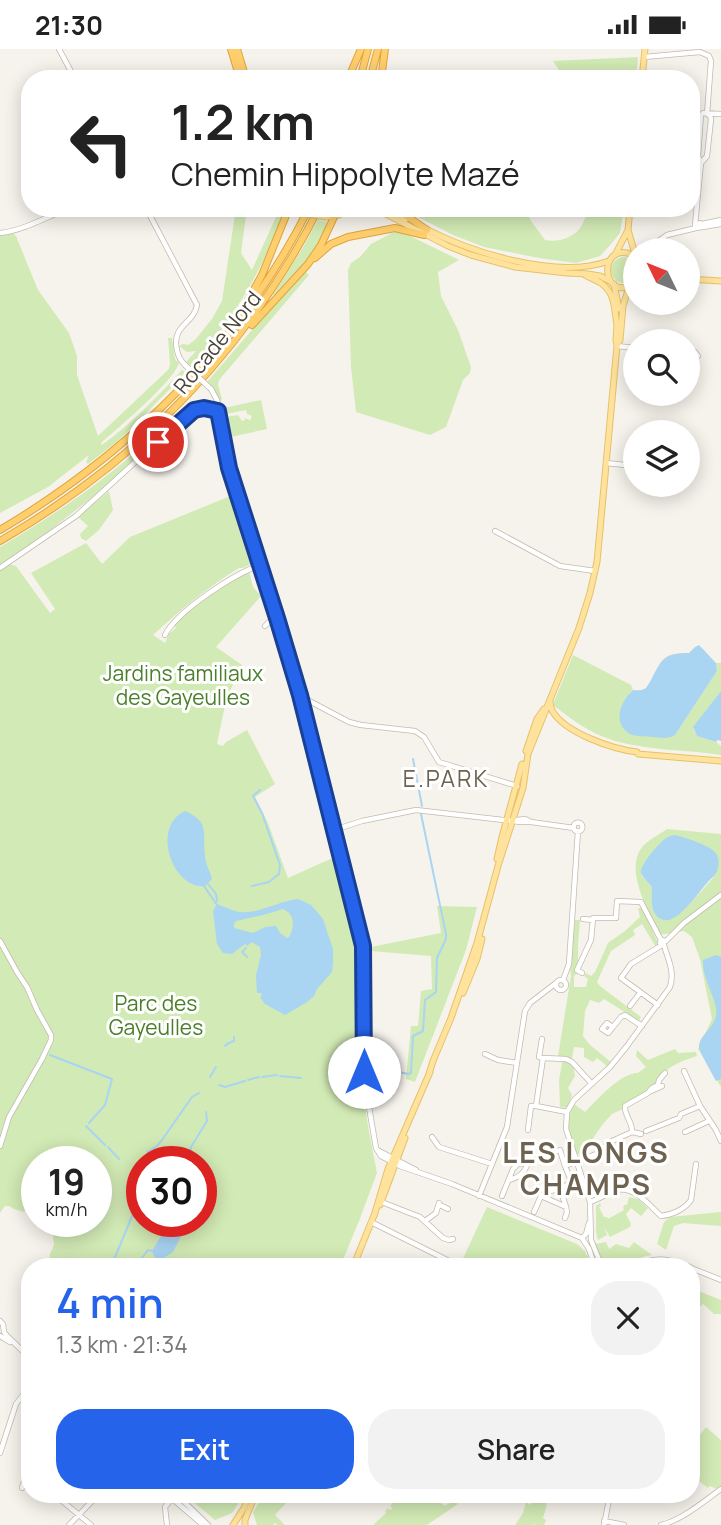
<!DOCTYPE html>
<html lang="en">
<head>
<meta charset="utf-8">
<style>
	:root { --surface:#fff; --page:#f2f2f2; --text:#222; --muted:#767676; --accent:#2563eb }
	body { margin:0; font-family:Manrope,sans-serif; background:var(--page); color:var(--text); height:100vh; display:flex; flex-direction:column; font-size:26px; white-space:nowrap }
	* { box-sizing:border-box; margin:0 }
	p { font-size:23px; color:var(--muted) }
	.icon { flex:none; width:38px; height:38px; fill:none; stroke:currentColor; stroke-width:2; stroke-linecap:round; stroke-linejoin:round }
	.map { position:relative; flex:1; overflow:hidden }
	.panel { position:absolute; left:21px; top:1209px; width:679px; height:245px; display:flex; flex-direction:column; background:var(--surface); border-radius:28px; box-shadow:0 4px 18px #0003 }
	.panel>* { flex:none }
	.banner { position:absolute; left:21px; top:21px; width:679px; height:147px; border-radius:28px; box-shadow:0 4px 18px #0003; background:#fff; color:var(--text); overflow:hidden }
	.needle { width:46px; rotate:313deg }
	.buttons { position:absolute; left:623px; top:189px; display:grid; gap:14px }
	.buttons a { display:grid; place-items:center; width:77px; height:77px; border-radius:50%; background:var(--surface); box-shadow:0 4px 18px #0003; font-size:35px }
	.speed { position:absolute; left:21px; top:1097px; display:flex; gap:14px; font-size:35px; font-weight:700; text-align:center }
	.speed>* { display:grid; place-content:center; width:91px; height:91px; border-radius:50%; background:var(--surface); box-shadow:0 4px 18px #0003; line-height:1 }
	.speed small { font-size:18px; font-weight:400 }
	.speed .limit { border:10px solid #d22; background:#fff; color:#111 }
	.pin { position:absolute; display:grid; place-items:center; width:60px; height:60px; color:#fff; margin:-30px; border:4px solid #fff; border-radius:50%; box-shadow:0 2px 7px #0007 }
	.me { position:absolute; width:77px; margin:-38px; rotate:0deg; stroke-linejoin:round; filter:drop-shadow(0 0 5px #0008) }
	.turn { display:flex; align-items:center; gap:24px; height:147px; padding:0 35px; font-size:32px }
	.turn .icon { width:91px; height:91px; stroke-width:2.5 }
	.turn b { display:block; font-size:49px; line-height:60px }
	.round { display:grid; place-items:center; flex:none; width:74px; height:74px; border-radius:28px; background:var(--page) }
	.headline { display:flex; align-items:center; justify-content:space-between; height:119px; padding:0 35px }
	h1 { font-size:42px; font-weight:600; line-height:52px; color:var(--accent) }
	.action { display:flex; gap:14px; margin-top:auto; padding:14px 35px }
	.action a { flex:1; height:80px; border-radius:28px; background:var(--accent); color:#fff; font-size:28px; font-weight:600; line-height:80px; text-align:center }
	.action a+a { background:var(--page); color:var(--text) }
	.status { display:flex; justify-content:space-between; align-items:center; height:49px; padding:0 35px; background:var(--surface); direction:ltr }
	.status svg { height:19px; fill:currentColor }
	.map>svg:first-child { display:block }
	.green { fill:#d2eab5; fill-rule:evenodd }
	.water { fill:#a9d4f2; fill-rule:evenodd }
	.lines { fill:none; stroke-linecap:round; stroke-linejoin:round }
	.stream { stroke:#a9d4f2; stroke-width:2 }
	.minor-casing { stroke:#c2bbae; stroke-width:6 }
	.major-casing { stroke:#e6c16a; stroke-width:7 }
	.highway-casing { stroke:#e0a43c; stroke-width:8 }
	.minor { stroke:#fff; stroke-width:4.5 }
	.major { stroke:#ffe39c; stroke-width:5 }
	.highway { stroke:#ffcf6e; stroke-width:6 }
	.minor-bridge-casing { stroke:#c2bbae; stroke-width:6; stroke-linecap:butt }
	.major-bridge-casing { stroke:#e6c16a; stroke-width:7; stroke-linecap:butt }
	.minor-bridge { stroke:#fff; stroke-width:4.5 }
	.major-bridge { stroke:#ffe39c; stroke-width:5 }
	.route-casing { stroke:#184099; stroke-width:18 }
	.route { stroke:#2563eb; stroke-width:12 }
	.labels { text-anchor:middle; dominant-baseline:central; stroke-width:6; stroke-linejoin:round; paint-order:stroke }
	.street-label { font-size:21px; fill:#4b4439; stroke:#fff }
	.park-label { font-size:21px; fill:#4a7f2a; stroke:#fff }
	.neighbourhood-label { font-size:23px; letter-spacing:2px; fill:#6e6250; stroke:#fff }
	.district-label { font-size:28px; font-weight:bold; letter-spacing:2px; fill:#6e6250; stroke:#fff }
</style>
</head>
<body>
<div class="status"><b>21:30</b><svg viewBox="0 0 49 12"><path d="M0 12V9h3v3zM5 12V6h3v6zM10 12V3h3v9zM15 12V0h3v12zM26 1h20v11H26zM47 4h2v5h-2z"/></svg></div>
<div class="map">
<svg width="721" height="1476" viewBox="0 0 721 1476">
	<rect width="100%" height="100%" fill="#f6f3ec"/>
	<path class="green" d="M638 8 636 30H565L553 12Z
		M236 159H247L241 204 252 221 280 159H284C266 218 234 267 195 315L191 318 186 313 196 302 187 303 179 297 183 295 188 296 195 291 212 270 222 252Z
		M410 159H525L531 172 545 191C558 194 576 188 582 176 585 171 586 165 588 159H624L620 184 611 195 600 207 576 214 539 209 484 198 453 186 412 165Z
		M318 171 327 173 321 190 309 210 275 247 273 246 302 200Z
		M398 181 459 211 438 223 441 247 458 281 471 318 470 324 463 331 446 378 430 386 356 363 351 318 348 221 351 214 360 208 371 195Z
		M13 184 16 187 38 241 69 284 77 307V326L98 387 169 320 170 315 168 289H172L175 310 179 314C174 332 117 380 101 394L102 396C131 375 157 348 182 321L187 323 118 392 88 415 86 413 89 406 48 438 0 464V187Z
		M611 221a13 13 0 1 1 26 0a13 13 0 1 1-26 0Z
		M306 223 309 226 219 331 218 336 222 350 220 354 213 339 207 333 263 268Z
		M261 351 267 380 226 389 224 370 226 368 238 366 242 372 245 371 244 369 250 371 252 367 247 365 246 361 226 365 220 360Z
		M149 391 151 397 90 450 49 482 0 516V498C53 467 103 433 149 391Z
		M109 442 113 461 99 481 86 492 81 489 80 485 88 477 78 468Z
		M233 446 255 513 243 519H239C208 538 180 561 153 586L165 594 169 585 176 579 174 576 182 566 224 536 249 522 253 538 261 547 216 598 242 616 226 651 217 695 223 697 226 693 247 681 275 735 255 748 268 774 288 829 337 807 361 903V1032L369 1083 377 1124 359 1172 340 1218H58C45 1207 50 1208 54 1195L53 1187 58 1181 54 1177 58 1173 96 1172V1113H37V1138H32L35 1149 24 1163 14 1160 9 1157H5L0 1164V522L9 515 16 517 50 564 55 560 31 524 86 494 102 515 130 488ZM142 1113H201V1172H142Z
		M573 606 631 636 633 641 629 644 675 686 717 622 716 614H721V642L693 679 697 687 716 693 721 697V706C682 700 638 702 601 687 583 679 569 668 554 657V653Z
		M667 780 721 785V1038L698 1000 712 970 700 910 692 888 684 882 666 885H660C649 863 622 819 644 796 650 790 660 785 667 780ZM668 788C684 789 708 794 718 808L713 829 698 846 682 862 661 870C649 858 653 853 652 838L642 827 645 813Z
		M437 857 477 858 466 901 415 1033 406 1030 411 977H418L421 942 432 940 431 907 371 902V898L441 884Z
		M638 859H642L659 896 656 898 642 875 633 881 635 886 611 902 597 933 600 937 641 968 639 972 604 950 599 954 590 951 585 962 583 987 589 995 612 1014 608 1018 597 1009 593 1013 584 1008V999L574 998 572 1009 575 1027 568 1039 572 1046 568 1059 560 1058 559 1031 563 1009 558 1007 571 927 570 919 575 871H580L578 895V924L574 927V938H586L588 930 584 927 586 924 591 927 595 923 608 894 625 882 640 868Z
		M675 1000 678 1004 696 1003 697 1007C683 1012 671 1015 661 1027L663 1030 627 1058 612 1065 602 1076 586 1100 588 1106 577 1105C570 1085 564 1075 574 1055L585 1063C598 1050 620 1024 638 1024L646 1018 636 1007 637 1001 648 1011Z
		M629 1148 638 1150 648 1159 641 1167 631 1159 626 1165 631 1175 630 1178 610 1188 604 1178 607 1186 598 1191 596 1183V1157L600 1154 601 1157 599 1158 604 1168H607L608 1170 624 1161 623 1159 624 1156H627Z
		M487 1158 577 1195 585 1202 592 1218H459Z
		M721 1163V1177L683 1174 674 1177 666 1201 657 1195 664 1173 670 1168Z
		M606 1193 609 1200 616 1195 629 1199 634 1193 652 1206 643 1208 626 1218H605L595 1195Z
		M691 1239 721 1251V1265H714L703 1255 695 1263 691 1261Z
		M706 1378 721 1391V1437L717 1440 710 1437 708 1439 694 1428 696 1427 691 1425V1386L692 1385 696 1388V1391Z
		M185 1446H244L232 1464 215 1471Z
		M264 1446H275L290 1450 275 1466 285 1476H277L275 1474 273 1476H257L253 1463Z
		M400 1446H420L429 1451 439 1453 445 1457 453 1452 458 1455 427 1476H373L386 1464 385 1462 388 1459 391 1461 392 1459 390 1457Z
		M524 1446H563L559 1448V1454H554L553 1449H547L546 1459 543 1469 546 1471 544 1476H535V1474L534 1476H515L523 1464 526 1453 530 1456 532 1453Z"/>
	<path class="water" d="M699 596 716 614 717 622 675 686C668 690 661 689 653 688 646 687 636 688 630 685 612 674 620 653 633 641 636 641 641 642 644 640 647 639 649 634 651 631 662 610 663 604 689 604L695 598Z
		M721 642V692L718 691 716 693 697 687 693 678Z
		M185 762C211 773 202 785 205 807 205 814 210 822 212 830L205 837C173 841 150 778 185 762Z
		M674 786C684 788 713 797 717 806 719 810 719 817 717 822 715 827 710 830 707 834 699 843 677 875 664 871 649 867 652 849 652 838 649 834 643 829 641 824 639 817 661 791 668 788 670 787 672 787 674 786Z
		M298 850 311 856 323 870 333 900V915L332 923 317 940 314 947 307 953 285 966 265 955 260 948 262 946 261 944H257L256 926 261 906 260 898 252 893 247 897 245 895 232 905 223 904 217 895 213 862 217 855C225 858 232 862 240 863 260 865 278 852 298 850ZM283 860C295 865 295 878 289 888L287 889 280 884 276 877 265 878 253 884 234 879V875L236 872 263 866Z
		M716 906 721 908V1030L716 1032C713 1026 699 1002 699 998 699 984 719 978 716 959 713 943 702 928 703 911Z
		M164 1173H188L173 1203 161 1211 155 1209 152 1202 161 1187Z"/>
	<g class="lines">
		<path class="stream" d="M413 710 422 757
			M260 741 253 747 262 764 280 816 279 825 270 832
			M208 835 216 845 217 852
			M204 837 217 856
			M252 837 269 833
			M246 899 242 903 247 908
			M225 997 227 995 234 992V988
			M50 1006 112 1030 105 1056 89 1074
			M373 1017 408 1025 411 1024 413 987 423 982 425 951 436 943 437 909 446 890V885L421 765
			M280 1027 301 1029
			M210 1028 216 1018
			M262 1028 277 1026
			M248 1031 259 1028
			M219 1036 225 1038 245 1032
			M86 1077 105 1096
			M108 1098 119 1110
			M147 1103 157 1097 162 1091 192 1048 199 1044
			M190 1105 191 1098 207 1072 206 1063
			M148 1106 154 1109V1113
			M111 1218 142 1143
			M141 1218 142 1209 148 1201 153 1202"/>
		<g class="minor-casing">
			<path id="minor" d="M59 0 75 30
				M644 8 700 3 709 7 711 12 707 65 710 67 711 70 707 107 701 114
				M146 159 197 256C194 275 171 276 177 301 178 307 180 311 185 316
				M702 175 721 171
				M695 176 701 114 698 107 701 66 703 64 721 65
				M703 178 721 175
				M0 184C23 182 48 167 70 159
				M646 201 667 186 696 179 695 176 700 174 703 176 702 178 696 179
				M617 297 635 299
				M688 306 695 303 698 307 693 310 690 309V306
				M211 340 217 351 229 419 277 569 300 647 363 897 365 1035 376 1099 381 1107 400 1117 452 1135 582 1189
				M606 414 635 417
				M495 482 560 517 595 522
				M0 519 76 467 190 363 202 359 218 362
				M265 577 270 572 277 569
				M165 586C177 562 234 525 260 516
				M300 647 349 673 361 676 415 682 424 688 439 713 517 737
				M517 771 525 770 531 773 574 779
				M573.5 778a4.5 4.5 0 1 1 9 0a4.5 4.5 0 1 1-9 0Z
				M334 781 362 772 416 761 521 773H531
				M583 870 593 871
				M0 892 17 923 27 938 37 961 51 986V991L42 1010 9 1068 0 1097
				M582 924 577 921 591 891 593 869H616L617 852 641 853 661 891
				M563 931 569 915 578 782
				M556 936a5 5 0 1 1 10 0a5 5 0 1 1-10 0Z
				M658 956 621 929 631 915 662 896
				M630 957 640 944
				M613 978 608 984 602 980 607 974 613 978 621 968 625 966 642 977
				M485 1005 498 1011 517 1014
				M543 1009 566 1010 572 1013 592 1035
				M684 1022 700 1057 716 1081 721 1092
				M649 1043 662 1037
				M536 1057 567 1063
				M528 1081 531 1057H536L543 1009 539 1008 542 990
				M646 1082 679 1069 681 1065 700 1057
				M632 1083 641 1085
				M685 1083 709 1072
				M432 1088 439 1098 492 1115
				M377 1101 416 1121
				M509 1131C520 1128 524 1124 528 1114
				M541 1146 572 1134 565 1117
				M479 1147 507 1078 525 962 530 954 556 934
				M502 1147 513 1120 518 1115 528 1113 560 1101 565 1117 596 1105 610 1093 632 1083C633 1074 624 1066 625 1057L648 1044 652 1039 658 1036 659 1031 665 1024
				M379 1152 420 1168 443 1189 449 1191 453 1190
				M590 1153C599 1150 608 1144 617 1141 635 1137 650 1157 661 1167 672 1166 685 1160 691 1151L696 1115
				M440 1156 448 1160
				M534 1163 541 1147 566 1158 560 1139
				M565 1169 567 1163 566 1158
				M425 1172 436 1164 439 1154
				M371 1173 459 1217
				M582 1189 589 1200 595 1218
				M582 1189 586 1185 589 1174
				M602 1218 591 1191 590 1153 566 1080 567 1063 574 1051 610 1018 627 997 670 938C675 922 668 911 664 896L660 894 661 891 666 892 684 874 721 846
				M635 1218C654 1206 670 1210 690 1218
				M691 1219 721 1231
				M0 1272 3 1275 4 1283 7 1287 30 1309
				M0 1287 10 1293
				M0 1404 16 1355 30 1337
				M22 1439 23 1435 30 1428
				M55 1446 91 1476
				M168 1446 203 1476
				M177 1446 208 1476
				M604 1472 624 1476
				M69 1476 98 1446
				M167 1476 165 1458 173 1448
				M604 1476 610 1446
				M661 1476C682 1471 703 1453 721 1440"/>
		</g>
		<g class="major-casing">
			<path id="major" d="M642 30 645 0
				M374 159 448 197 471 206 515 218 567 224 588 225 600 227 610 232
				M388 159 406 170
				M630 159 628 181 635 205
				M326 168 339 166 352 159
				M424 179C472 204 557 231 609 212
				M615 206 628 181
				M635 207C598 188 599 255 635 235
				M585 226C590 229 596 231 601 234 616 245 614 260 617 276
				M688 230 721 232
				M614 235 619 260
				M617 276 616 291 617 297
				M550 652C550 654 551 661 553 663 566 684 612 700 637 703L638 705 721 712
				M526 702 537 670 544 660
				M497 810 502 788 522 715
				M463 944 477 910 482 890
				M429 1025 433 1012 451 969 477 894 498 817 523 739 528 705 579 579 590 544 597 513 617 297 620 291 623 257 629 238
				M380 1156 405 1089
				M374 1167 388 1120 430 1023
				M353 1218 375 1164
				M233 1476 244 1459 249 1446
				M245 1476V1471L255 1446"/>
		</g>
		<g class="highway-casing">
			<path id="highway" d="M231 0 240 30
				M237 0 246 30
				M348 30 361 0
				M360 30 368 0
				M370 30 378 0
				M381 30 385 0
				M395 159 427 181
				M315 209 331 195 348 188 395 179 424 186
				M247 253 262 226 289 159
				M252 276 308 215 321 196 334 168
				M0 481C130 404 241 295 309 159
				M0 492C139 412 246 302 319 159"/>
		</g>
		<use href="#minor" class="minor"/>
		<use href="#major" class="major"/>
		<use href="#highway" class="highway"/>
		<g class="minor-bridge-casing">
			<path id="minor-bridge" d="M185 316 211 340"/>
		</g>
		<g class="major-bridge-casing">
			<path id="major-bridge" d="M303 159 314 166 326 168"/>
		</g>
		<use href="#minor-bridge" class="minor-bridge"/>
		<use href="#major-bridge" class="major-bridge"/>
	</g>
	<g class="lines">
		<g class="route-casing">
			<path id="route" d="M158 393 194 361 204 359 218 362 229 419 277 569 300 646 363 897 364 1023"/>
		</g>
		<use href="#route" class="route"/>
	</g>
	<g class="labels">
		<g class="street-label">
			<text transform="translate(217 293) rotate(-51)">Rocade Nord</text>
		</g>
		<g class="park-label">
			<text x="183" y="624">Jardins familiaux<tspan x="183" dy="24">des Gayeulles</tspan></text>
			<text x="156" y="954">Parc des<tspan x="156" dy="24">Gayeulles</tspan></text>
		</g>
		<g class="neighbourhood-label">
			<text x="446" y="729">E.PARK</text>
		</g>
		<g class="district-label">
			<text x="586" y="1103">LES LONGS<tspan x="586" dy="32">CHAMPS</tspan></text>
		</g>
	</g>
</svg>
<div class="buttons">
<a><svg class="needle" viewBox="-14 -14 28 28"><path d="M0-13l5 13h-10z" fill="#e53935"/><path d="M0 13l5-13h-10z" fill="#767676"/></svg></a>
<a><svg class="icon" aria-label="search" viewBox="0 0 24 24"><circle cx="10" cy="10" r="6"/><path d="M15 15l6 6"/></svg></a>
<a><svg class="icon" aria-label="layers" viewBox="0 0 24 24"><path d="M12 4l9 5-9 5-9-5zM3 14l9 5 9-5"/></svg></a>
</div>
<div class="speed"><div>19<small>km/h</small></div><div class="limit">30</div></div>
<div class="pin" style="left:158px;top:393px;background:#d93025"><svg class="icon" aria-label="arrive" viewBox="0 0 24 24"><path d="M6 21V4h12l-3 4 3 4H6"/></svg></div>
<svg class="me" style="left:364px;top:1023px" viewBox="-20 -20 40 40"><circle r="19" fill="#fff"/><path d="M0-13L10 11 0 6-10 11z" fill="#2563eb"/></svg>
<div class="banner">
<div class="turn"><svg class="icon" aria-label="left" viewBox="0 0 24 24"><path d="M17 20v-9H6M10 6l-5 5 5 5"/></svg><div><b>1.2 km</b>Chemin Hippolyte Mazé</div></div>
</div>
<section class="panel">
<div class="headline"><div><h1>4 min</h1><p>1.3 km · 21:34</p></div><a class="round"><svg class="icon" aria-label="close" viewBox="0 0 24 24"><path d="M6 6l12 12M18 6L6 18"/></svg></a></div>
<div class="action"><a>Exit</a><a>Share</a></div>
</section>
</div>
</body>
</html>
